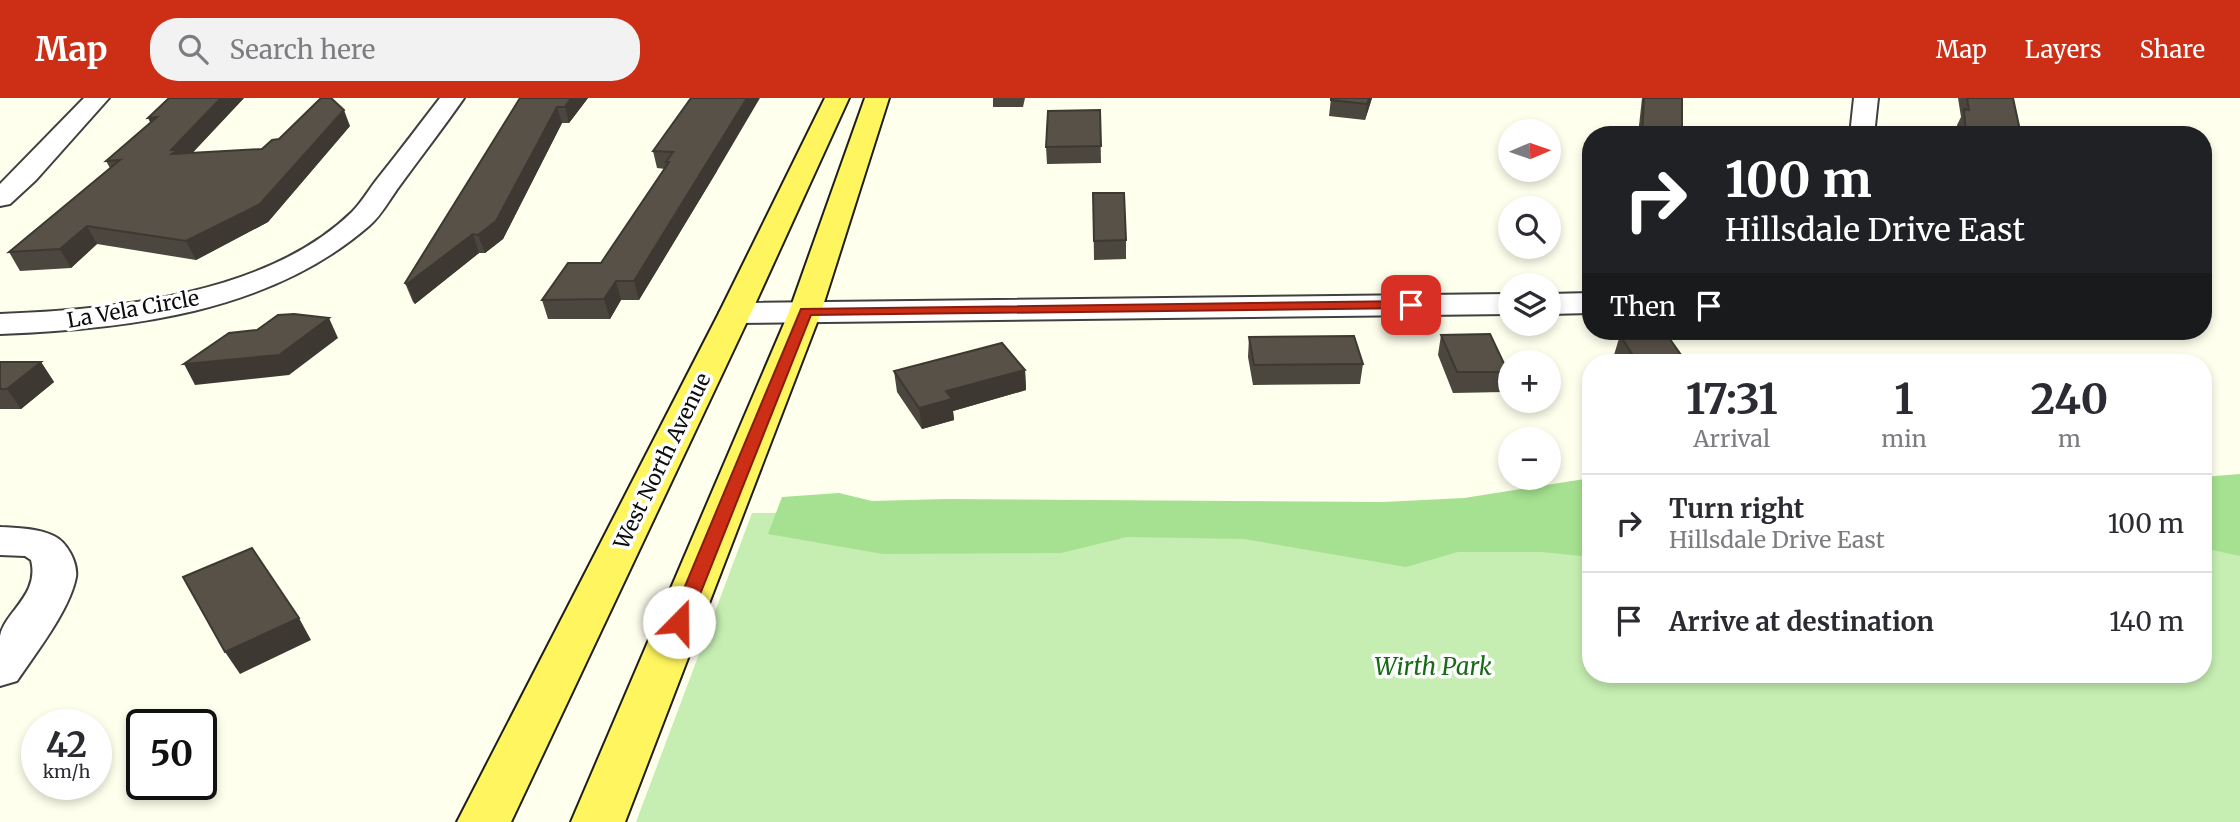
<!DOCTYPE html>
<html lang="en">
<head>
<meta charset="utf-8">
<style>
	:root { --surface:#fff; --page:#f2f2f3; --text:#2b2b33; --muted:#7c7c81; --line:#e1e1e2; --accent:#cd2e16 }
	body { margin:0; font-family:Merriweather,serif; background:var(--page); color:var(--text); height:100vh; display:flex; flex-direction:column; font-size:26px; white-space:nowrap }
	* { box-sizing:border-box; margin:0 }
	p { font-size:23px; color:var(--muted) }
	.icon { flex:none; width:38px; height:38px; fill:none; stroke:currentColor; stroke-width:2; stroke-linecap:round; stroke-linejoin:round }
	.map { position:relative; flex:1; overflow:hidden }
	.details { position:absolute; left:1582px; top:256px; width:630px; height:329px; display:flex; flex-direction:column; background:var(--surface); border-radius:28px; box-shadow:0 4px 10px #0003 }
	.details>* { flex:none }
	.guide { position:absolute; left:1582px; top:28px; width:630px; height:214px; border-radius:28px; box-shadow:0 4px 10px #0003; background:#202124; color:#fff; overflow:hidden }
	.needle { width:46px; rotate:88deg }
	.tools { position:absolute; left:1498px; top:21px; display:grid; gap:14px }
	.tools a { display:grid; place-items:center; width:63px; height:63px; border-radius:50%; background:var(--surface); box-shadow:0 4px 10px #0003; font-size:35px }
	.speed { position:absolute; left:21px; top:611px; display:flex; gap:14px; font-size:35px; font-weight:700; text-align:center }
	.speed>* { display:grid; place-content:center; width:91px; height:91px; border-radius:50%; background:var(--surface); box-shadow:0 4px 10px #0003; line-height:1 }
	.speed small { font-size:18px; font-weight:400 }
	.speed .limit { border:4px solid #111; border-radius:10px; background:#fff; color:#111 }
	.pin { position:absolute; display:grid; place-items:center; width:60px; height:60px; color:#fff; margin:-30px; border-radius:14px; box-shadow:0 4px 10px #0006 }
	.me { position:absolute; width:77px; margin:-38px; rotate:22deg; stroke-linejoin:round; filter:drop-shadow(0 0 5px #0008) }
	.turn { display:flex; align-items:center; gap:24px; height:147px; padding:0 28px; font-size:32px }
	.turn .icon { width:91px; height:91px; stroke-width:2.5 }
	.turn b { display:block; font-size:49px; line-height:60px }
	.then { display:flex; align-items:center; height:66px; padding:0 28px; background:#0003; gap:14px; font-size:26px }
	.eta { display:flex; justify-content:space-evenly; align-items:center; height:119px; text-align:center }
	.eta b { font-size:42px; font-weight:700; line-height:49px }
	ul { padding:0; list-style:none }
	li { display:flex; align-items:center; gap:21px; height:98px; padding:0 28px; border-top:2px solid var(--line) }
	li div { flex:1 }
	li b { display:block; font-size:26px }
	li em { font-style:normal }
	header { display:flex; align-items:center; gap:42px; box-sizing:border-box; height:98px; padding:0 35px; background:var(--accent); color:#fff }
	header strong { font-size:33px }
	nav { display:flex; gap:38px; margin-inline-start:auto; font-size:24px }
	.search { width:490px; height:63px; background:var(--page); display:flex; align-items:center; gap:18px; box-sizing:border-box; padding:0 24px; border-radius:28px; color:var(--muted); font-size:26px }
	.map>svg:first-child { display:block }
	.green { fill:#c6eeb2 }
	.forest { fill:#a5e190 }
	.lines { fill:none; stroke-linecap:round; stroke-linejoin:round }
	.minor-casing { stroke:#404040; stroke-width:4 }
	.major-casing { stroke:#1e1e1e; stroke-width:4 }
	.minor { fill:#fff; fill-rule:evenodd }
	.major { fill:#fff55e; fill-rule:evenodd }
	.wall { fill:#4b463e }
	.shaded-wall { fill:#3d3932 }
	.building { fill:#575148; stroke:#3d3932; stroke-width:2 }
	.route { fill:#cd2e16; stroke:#851e0e; stroke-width:2 }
	.labels { text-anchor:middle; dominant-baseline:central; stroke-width:7; stroke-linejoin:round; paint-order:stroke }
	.street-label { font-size:21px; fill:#0d0d0d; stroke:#fff }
	.near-park-label { font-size:24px; font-style:italic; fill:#186c16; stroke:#fff }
</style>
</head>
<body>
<header>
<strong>Map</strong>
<div class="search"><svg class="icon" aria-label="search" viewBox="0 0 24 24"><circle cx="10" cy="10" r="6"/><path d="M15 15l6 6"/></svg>Search here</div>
<nav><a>Map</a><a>Layers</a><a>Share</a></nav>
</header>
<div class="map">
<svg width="2240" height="724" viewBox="0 0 2240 724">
	<rect width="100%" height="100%" fill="#ffe"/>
	<path class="green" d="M2203 408H2240V724H636L752 415 1591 411V576H2203Z"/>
	<path class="forest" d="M2240 376V458L2203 450V379Z
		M1591 380V459L1542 454H1458L1406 469 1244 441 1127 439 1061 455 883 456 768 436 782 399 839 395 872 403 946 401 1383 404 1464 400Z"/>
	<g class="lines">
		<g class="minor-casing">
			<path id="minor" d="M84 0H109L36 82 10 106 0 108V86Z
				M440 0H464C444 29 422 57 401 86 391 99 382 117 369 128 269 215 127 231 0 236V216C112 212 267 197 352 114 362 104 369 91 378 80 399 54 419 27 440 0Z
				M1854 0H1878L1874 37H1850Z
				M1591 195V215L1549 216V196Z
				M1510 196V216L735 225 724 222 719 215 724 208 735 205Z
				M0 429C18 430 37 430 54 438 67 444 78 465 76 479 70 512 35 556 17 583L0 588C0 572 0 553 0 538 5 513 40 497 31 462L25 458 0 457Z"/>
		</g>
		<g class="major-casing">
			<path id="major" d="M825 0H849L751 215 511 724H457L719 215Z
				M865 0H889L821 214 625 724H571L789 214Z"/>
		</g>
		<use href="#minor" class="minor"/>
		<use href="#major" class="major"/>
	</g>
	<path class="wall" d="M244 0 192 55 262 51 279 41 350 28 268 124 196 162 97 146 71 170 20 173 9 154 110 70 106 63Z
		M520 0H588L569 25H562L503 141 485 155H479L415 206 413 204 405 185Z
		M691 0 717 73 639 202H621L610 221H548L542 202 601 165 665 71 657 70 653 53Z
		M993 0H1025L1023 9H993Z
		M1331 0H1372L1365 22 1329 18Z
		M1642 0H1682V37H1638Z
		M1958 0H2013L2021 37H1958L1957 27 1961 19Z
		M1100 12 1101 65 1047 66 1046 49Z
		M1093 95 1126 142V161L1094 162Z
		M1441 237 1508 274 1504 294 1453 295 1438 257Z
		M1620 237 1686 264H1618L1614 257Z
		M1249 239 1363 266 1360 286 1253 287 1248 259Z
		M0 264H41L54 284 21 311H0Z
		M1025 272 1026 292 953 313 954 322 922 331 897 294 894 273Z"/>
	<path class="shaded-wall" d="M221 0H244L184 64 181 74 171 52Z
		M571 0H588L569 25 565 9Z
		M747 0H760L717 73 639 202 634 183Z
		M1369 0H1372L1365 22 1367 6Z
		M557 9 562 25 503 141 485 155 478 137Z
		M344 12 350 28 268 124 196 162 186 143Z
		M157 19 156 36 148 20Z
		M87 128 97 146 71 170 60 151Z
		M473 136 479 155 415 206 407 186Z
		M616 183 621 202 610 221 604 201Z
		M329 220 338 240 289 277 195 287 184 266Z
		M41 264 54 284 21 311 7 291Z
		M1025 272 1026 292 953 313 954 322 922 331 919 310 946 293Z
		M299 520 311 542 240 576 225 554Z"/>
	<path class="building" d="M169 0H221L171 52H178L172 56 262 51 272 42 279 41 321 0H331L344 12 260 106 186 143 87 128 60 151 9 154 120 62 106 63 157 19 148 20Z
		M520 0H571L565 9H557L496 123 478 137 473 136 407 186 405 185Z
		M691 0H747L634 183H616L604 201 542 202 568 165H601L669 64H666L673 54 653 53Z
		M1331 0H1369L1367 6 1331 2Z
		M1644 0H1682V37H1642Z
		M1967 0H2013L2021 37H1966L1964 11 1969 12Z
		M1100 12 1101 48 1046 49 1048 13Z
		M1093 95H1124L1126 142 1094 143Z
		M294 216 329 220 279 257 184 266 229 235 257 232 278 217Z
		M1490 236 1508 274H1457L1441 237Z
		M1620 237H1667L1686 264H1637Z
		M1354 238 1363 266 1254 267 1249 239Z
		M1002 245 1025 272 946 293 952 301 919 310 894 273Z
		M0 264H41L7 291H0Z
		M252 450 299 520 225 554 183 479Z"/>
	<path class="route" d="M1411 203 1416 204V210L811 217 689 524 686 529H673L670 524 801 211Z"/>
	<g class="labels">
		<g class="street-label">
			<text transform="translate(133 211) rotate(-10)">La Vela Circle</text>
			<text transform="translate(662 363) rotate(-64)">West North Avenue</text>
		</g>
		<g class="near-park-label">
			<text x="1433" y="568">Wirth Park</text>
		</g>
	</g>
</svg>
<div class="tools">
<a><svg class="needle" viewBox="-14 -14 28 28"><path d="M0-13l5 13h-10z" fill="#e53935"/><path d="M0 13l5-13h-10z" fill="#7c7c81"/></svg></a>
<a><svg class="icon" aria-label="search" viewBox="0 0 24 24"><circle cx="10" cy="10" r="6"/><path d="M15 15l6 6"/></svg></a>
<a><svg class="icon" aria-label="layers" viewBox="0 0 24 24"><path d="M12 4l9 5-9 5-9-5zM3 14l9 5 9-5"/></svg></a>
<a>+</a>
<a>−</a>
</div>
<div class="speed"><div>42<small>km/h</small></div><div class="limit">50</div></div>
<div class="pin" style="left:1411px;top:207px;background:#d93025"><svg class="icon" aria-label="arrive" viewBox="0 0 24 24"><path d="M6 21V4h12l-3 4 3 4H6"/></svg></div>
<svg class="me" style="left:679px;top:524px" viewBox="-20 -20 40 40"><circle r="19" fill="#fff"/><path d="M0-13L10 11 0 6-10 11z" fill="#cd2e16"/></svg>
<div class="guide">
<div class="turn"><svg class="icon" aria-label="right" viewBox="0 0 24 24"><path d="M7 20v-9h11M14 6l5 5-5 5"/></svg><div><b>100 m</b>Hillsdale Drive East</div></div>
<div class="then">Then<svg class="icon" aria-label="arrive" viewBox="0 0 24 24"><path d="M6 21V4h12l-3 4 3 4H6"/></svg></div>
</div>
<section class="details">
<div class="eta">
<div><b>17:31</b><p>Arrival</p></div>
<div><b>1</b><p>min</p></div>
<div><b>240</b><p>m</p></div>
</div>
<ul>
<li><svg class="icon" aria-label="right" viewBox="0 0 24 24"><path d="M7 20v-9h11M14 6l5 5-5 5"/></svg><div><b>Turn right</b><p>Hillsdale Drive East</p></div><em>100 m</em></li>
<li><svg class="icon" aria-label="arrive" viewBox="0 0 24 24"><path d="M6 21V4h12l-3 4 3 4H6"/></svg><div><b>Arrive at destination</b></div><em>140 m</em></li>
</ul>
</section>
</div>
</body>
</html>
